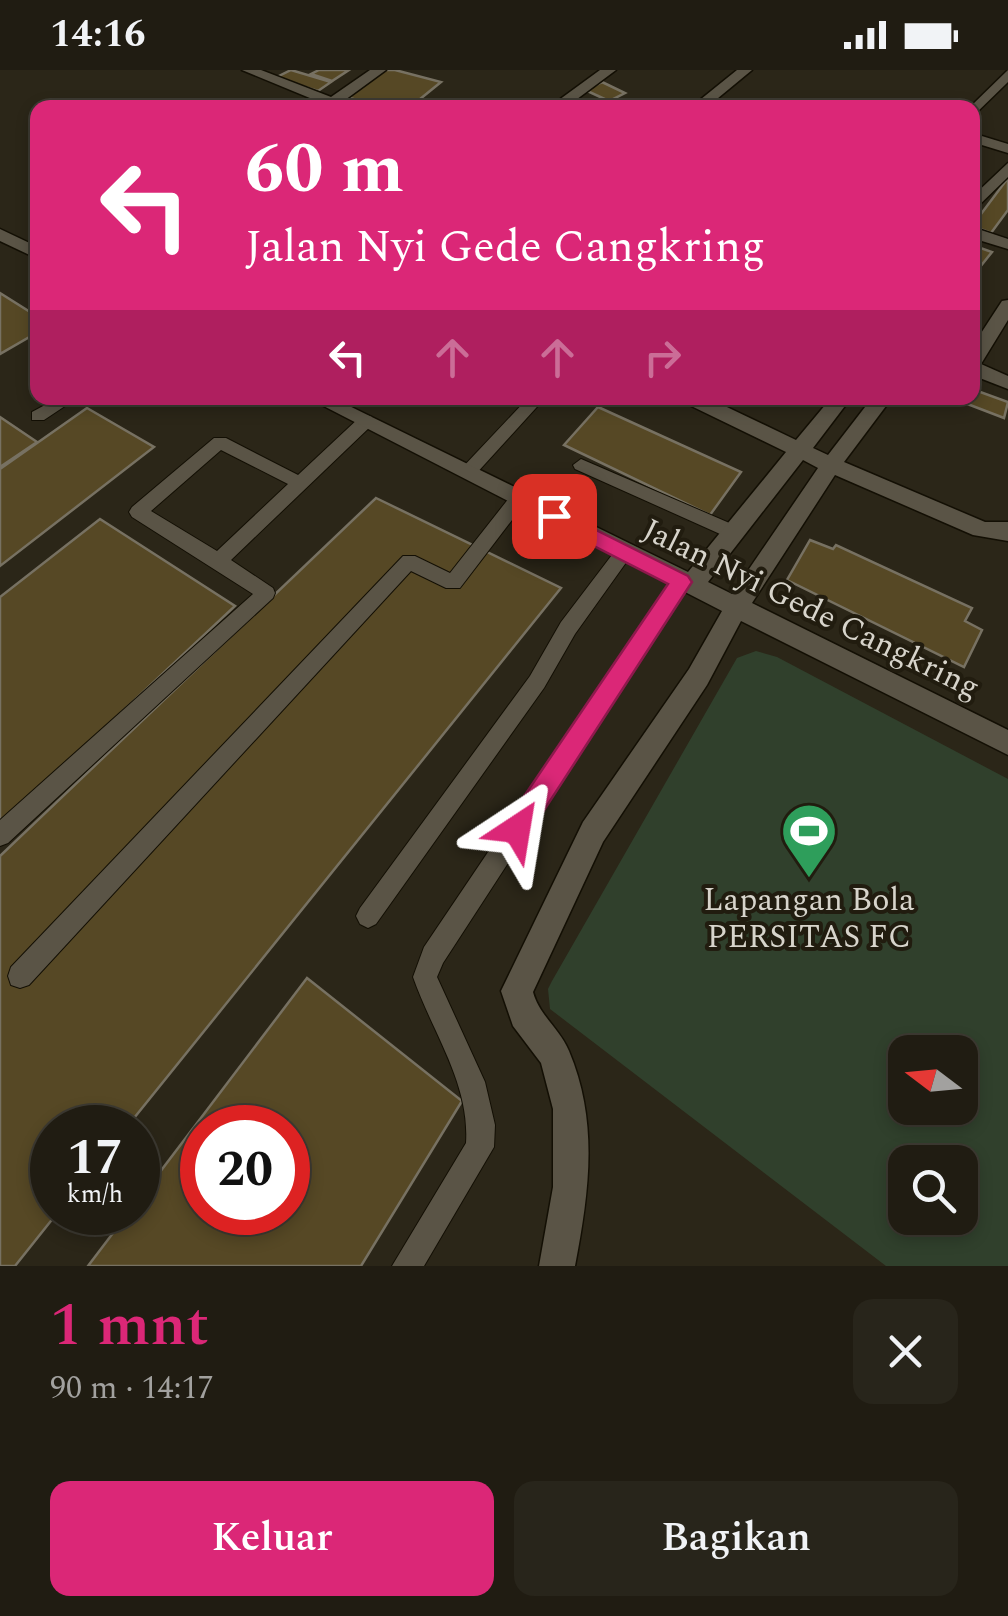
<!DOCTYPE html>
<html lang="id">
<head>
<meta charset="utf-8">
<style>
	:root { --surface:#201c12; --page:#28251b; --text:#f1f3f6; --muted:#a2a19f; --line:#3d3a32; --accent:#db2777 }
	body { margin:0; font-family:Spectral,serif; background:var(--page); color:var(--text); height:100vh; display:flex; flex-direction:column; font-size:38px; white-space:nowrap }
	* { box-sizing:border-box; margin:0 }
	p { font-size:32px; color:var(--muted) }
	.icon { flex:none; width:55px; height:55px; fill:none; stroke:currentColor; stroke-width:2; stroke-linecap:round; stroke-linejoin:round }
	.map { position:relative; height:1196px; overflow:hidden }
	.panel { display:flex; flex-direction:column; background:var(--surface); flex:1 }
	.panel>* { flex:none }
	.guide { position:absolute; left:30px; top:30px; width:950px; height:305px; border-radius:20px; box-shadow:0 5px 15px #0003,0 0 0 2px var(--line); background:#db2777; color:#fff; overflow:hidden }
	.needle { width:65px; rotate:286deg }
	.controls { position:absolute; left:888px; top:965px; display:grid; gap:20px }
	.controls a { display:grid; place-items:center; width:90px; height:90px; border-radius:20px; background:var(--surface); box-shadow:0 5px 15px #0003,0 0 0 2px var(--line); font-size:50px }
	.speed { position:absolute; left:30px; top:1035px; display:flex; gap:20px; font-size:50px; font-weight:700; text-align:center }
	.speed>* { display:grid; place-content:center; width:130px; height:130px; border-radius:50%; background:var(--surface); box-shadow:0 5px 15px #0003,0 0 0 2px var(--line); line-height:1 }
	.speed small { font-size:25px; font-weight:400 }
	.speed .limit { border:15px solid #d22; background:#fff; color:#111 }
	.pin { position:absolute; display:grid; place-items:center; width:85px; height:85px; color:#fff; margin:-42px; border-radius:20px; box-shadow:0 5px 15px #0006 }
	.me { position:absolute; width:110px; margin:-55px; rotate:33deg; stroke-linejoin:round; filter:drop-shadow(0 0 8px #0008) }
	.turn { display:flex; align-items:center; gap:35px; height:210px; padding:0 50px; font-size:45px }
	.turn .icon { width:130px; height:130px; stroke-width:2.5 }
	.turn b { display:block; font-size:70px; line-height:85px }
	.lanes { display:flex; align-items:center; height:95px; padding:0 50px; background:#0003; justify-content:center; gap:50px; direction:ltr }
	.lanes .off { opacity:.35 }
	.round { display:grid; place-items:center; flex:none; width:105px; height:105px; border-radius:20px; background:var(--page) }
	.headline { display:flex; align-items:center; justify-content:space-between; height:170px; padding:0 50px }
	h1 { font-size:60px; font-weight:600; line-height:75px; color:var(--accent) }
	.button { display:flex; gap:20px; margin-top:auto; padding:20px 50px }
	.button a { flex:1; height:115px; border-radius:20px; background:var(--accent); color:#fff; font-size:40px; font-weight:600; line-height:115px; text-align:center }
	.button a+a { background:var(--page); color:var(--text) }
	.status { display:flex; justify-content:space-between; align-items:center; height:70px; padding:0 50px; background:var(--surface); direction:ltr }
	.status svg { height:28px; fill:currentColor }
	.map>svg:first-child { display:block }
	.green { fill:#30402c; fill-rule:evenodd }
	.building { fill:#564825; stroke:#777162; stroke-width:2.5; fill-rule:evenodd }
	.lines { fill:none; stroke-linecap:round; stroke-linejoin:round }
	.lane-casing { stroke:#130f04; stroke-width:2 }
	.street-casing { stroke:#130f04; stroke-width:3 }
	.lane { fill:#5a5446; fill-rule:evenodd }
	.street { fill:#5a5446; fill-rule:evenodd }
	.route { fill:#db2777; stroke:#8e194d; stroke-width:2.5 }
	.labels { text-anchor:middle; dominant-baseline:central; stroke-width:8; stroke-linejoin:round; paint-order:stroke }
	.street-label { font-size:32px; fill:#d7d4cb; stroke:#211c0f }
	.poi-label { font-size:32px; fill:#d7d4cb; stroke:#211c0f }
</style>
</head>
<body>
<div class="status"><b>14:16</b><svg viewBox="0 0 49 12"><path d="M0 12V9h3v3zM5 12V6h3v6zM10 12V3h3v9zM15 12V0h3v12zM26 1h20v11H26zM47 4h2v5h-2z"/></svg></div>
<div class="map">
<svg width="1008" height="1196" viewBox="0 0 1008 1196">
	<rect width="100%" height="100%" fill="#2b2618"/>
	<path class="green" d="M756 581 777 587 1008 709V1196H886L550 939 548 919 552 911 737 588ZM905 982H960V1038H905ZM905 1092H960V1148H905Z"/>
	<path class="building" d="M291 0 331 12 318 21 275 8Z
		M319 0H349L332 11 311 4Z
		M383 0H395L441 12 409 38H387L346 27Z
		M602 12 625 23 609 31 585 20Z
		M1008 108V140L991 163 972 156Z
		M972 175 992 182 972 207Z
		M0 223 38 247V262L0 284Z
		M972 319 1008 332 1004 348 957 330 972 328Z
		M598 337 741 402 710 445 564 375Z
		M87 338 154 377 0 496V399Z
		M0 347 37 372 0 397Z
		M376 428 561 518 126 1058H52V1142H58L15 1196H0V786Z
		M100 449 235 536 0 756V527Z
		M810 470 833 479 836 475 972 538 965 551 982 560 964 597 787 510Z
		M307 908 462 1031 361 1196H88L129 1142H138V1131ZM202 1058H288V1142H202Z"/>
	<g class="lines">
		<g class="lane-casing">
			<path id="lane" d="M58 328H77L44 350H32V342Z
				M528 328H545L474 406H462V398Z
				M366 345 372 347V355L231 490 273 518 275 523 273 528 8 773 0 776V750L253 524 132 447 129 442 132 437 214 368H226L298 405 360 347ZM221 380 288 414 217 481 151 441Z
				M581 389 741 458 744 463 735 470 729 468 575 399 573 395Z
				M519 422 525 423 528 428 525 433 460 518H446L411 501 29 915 20 918 11 915 8 906 11 897 403 486H415L450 503 513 423Z
				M624 475 630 477 633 482 630 487 575 564 544 618 376 854 368 858 360 854 356 846 360 838 530 606 561 552 618 477Z
				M681 504 688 506 690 511 688 516 443 893 437 907 485 1012 495 1055 494 1077 424 1196H392L466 1073C470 1013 432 962 413 907L424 877 674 506Z"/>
		</g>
		<g class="street-casing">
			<path id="street" d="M242 0H261L331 27 370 0H386L334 38H317L322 33Z
				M600 0H616L565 38H548Z
				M737 0H752L706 38H690Z
				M1008 0V12L972 47 969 38Z
				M972 63 1008 74V83L972 72Z
				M1008 93V107L972 142V127Z
				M972 157 1008 169V179L972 168Z
				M0 159 38 177V189L0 171Z
				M1008 230V250L981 294 1008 306V319L972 305V277L1002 231Z
				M308 328H333L688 502 786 382 685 333 682 328H708L796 370 831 328H851L813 378 828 385 872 328H892L844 392 985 452H1008V471L973 465 835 405 752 533 1008 660V685L741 551 707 615 603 772 533 922C539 945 560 959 569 981 599 1052 589 1123 575 1196H539L553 1117V1039L541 993 513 956 501 921 583 752 689 599 722 541ZM803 390 818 398 732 524 708 512Z"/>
		</g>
		<use href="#lane" class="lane"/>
		<use href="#street" class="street"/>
	</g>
	<path class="route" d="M554 439 688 506 692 512 526 768 517 771 508 768 504 759 508 750 668 514 547 452 544 446Z"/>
	<defs>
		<g id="stadium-pin" transform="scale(2.875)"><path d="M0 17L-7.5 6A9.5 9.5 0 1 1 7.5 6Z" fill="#2e9e5b" stroke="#211c0f"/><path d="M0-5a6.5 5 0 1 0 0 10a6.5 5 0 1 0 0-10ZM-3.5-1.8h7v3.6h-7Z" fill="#fff"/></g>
	</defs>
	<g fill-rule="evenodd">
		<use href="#stadium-pin" x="809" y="761"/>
	</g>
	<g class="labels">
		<g class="street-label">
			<text transform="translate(811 539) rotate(26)">Jalan Nyi Gede Cangkring</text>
		</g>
		<g class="poi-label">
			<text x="809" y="830">Lapangan Bola<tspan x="809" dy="37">PERSITAS FC</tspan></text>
		</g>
	</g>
</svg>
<div class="controls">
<a><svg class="needle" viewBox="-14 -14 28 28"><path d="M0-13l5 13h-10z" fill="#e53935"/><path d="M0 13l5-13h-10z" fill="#a2a19f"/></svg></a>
<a><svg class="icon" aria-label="search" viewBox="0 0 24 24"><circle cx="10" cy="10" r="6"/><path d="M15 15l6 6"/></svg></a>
</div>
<div class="speed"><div>17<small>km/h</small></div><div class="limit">20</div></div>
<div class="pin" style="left:554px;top:446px;background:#d93025"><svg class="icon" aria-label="arrive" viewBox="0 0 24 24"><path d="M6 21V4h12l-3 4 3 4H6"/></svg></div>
<svg class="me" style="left:517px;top:759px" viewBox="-20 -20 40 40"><path d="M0-17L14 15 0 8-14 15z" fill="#db2777" stroke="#fff" stroke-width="4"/></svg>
<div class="guide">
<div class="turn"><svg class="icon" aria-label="left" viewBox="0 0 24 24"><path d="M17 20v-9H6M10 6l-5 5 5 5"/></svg><div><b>60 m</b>Jalan Nyi Gede Cangkring</div></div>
<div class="lanes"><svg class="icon" aria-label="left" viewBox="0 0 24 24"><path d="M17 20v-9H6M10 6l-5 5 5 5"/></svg><svg class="icon off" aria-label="ahead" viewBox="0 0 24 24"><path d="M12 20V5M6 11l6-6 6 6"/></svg><svg class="icon off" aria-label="ahead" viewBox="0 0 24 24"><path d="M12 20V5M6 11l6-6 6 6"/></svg><svg class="icon off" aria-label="right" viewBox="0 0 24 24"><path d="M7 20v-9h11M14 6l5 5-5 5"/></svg></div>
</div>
</div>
<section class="panel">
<div class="headline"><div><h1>1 mnt</h1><p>90 m · 14:17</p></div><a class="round"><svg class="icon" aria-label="close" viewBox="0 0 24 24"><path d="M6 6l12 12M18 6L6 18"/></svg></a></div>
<div class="button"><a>Keluar</a><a>Bagikan</a></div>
</section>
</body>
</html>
